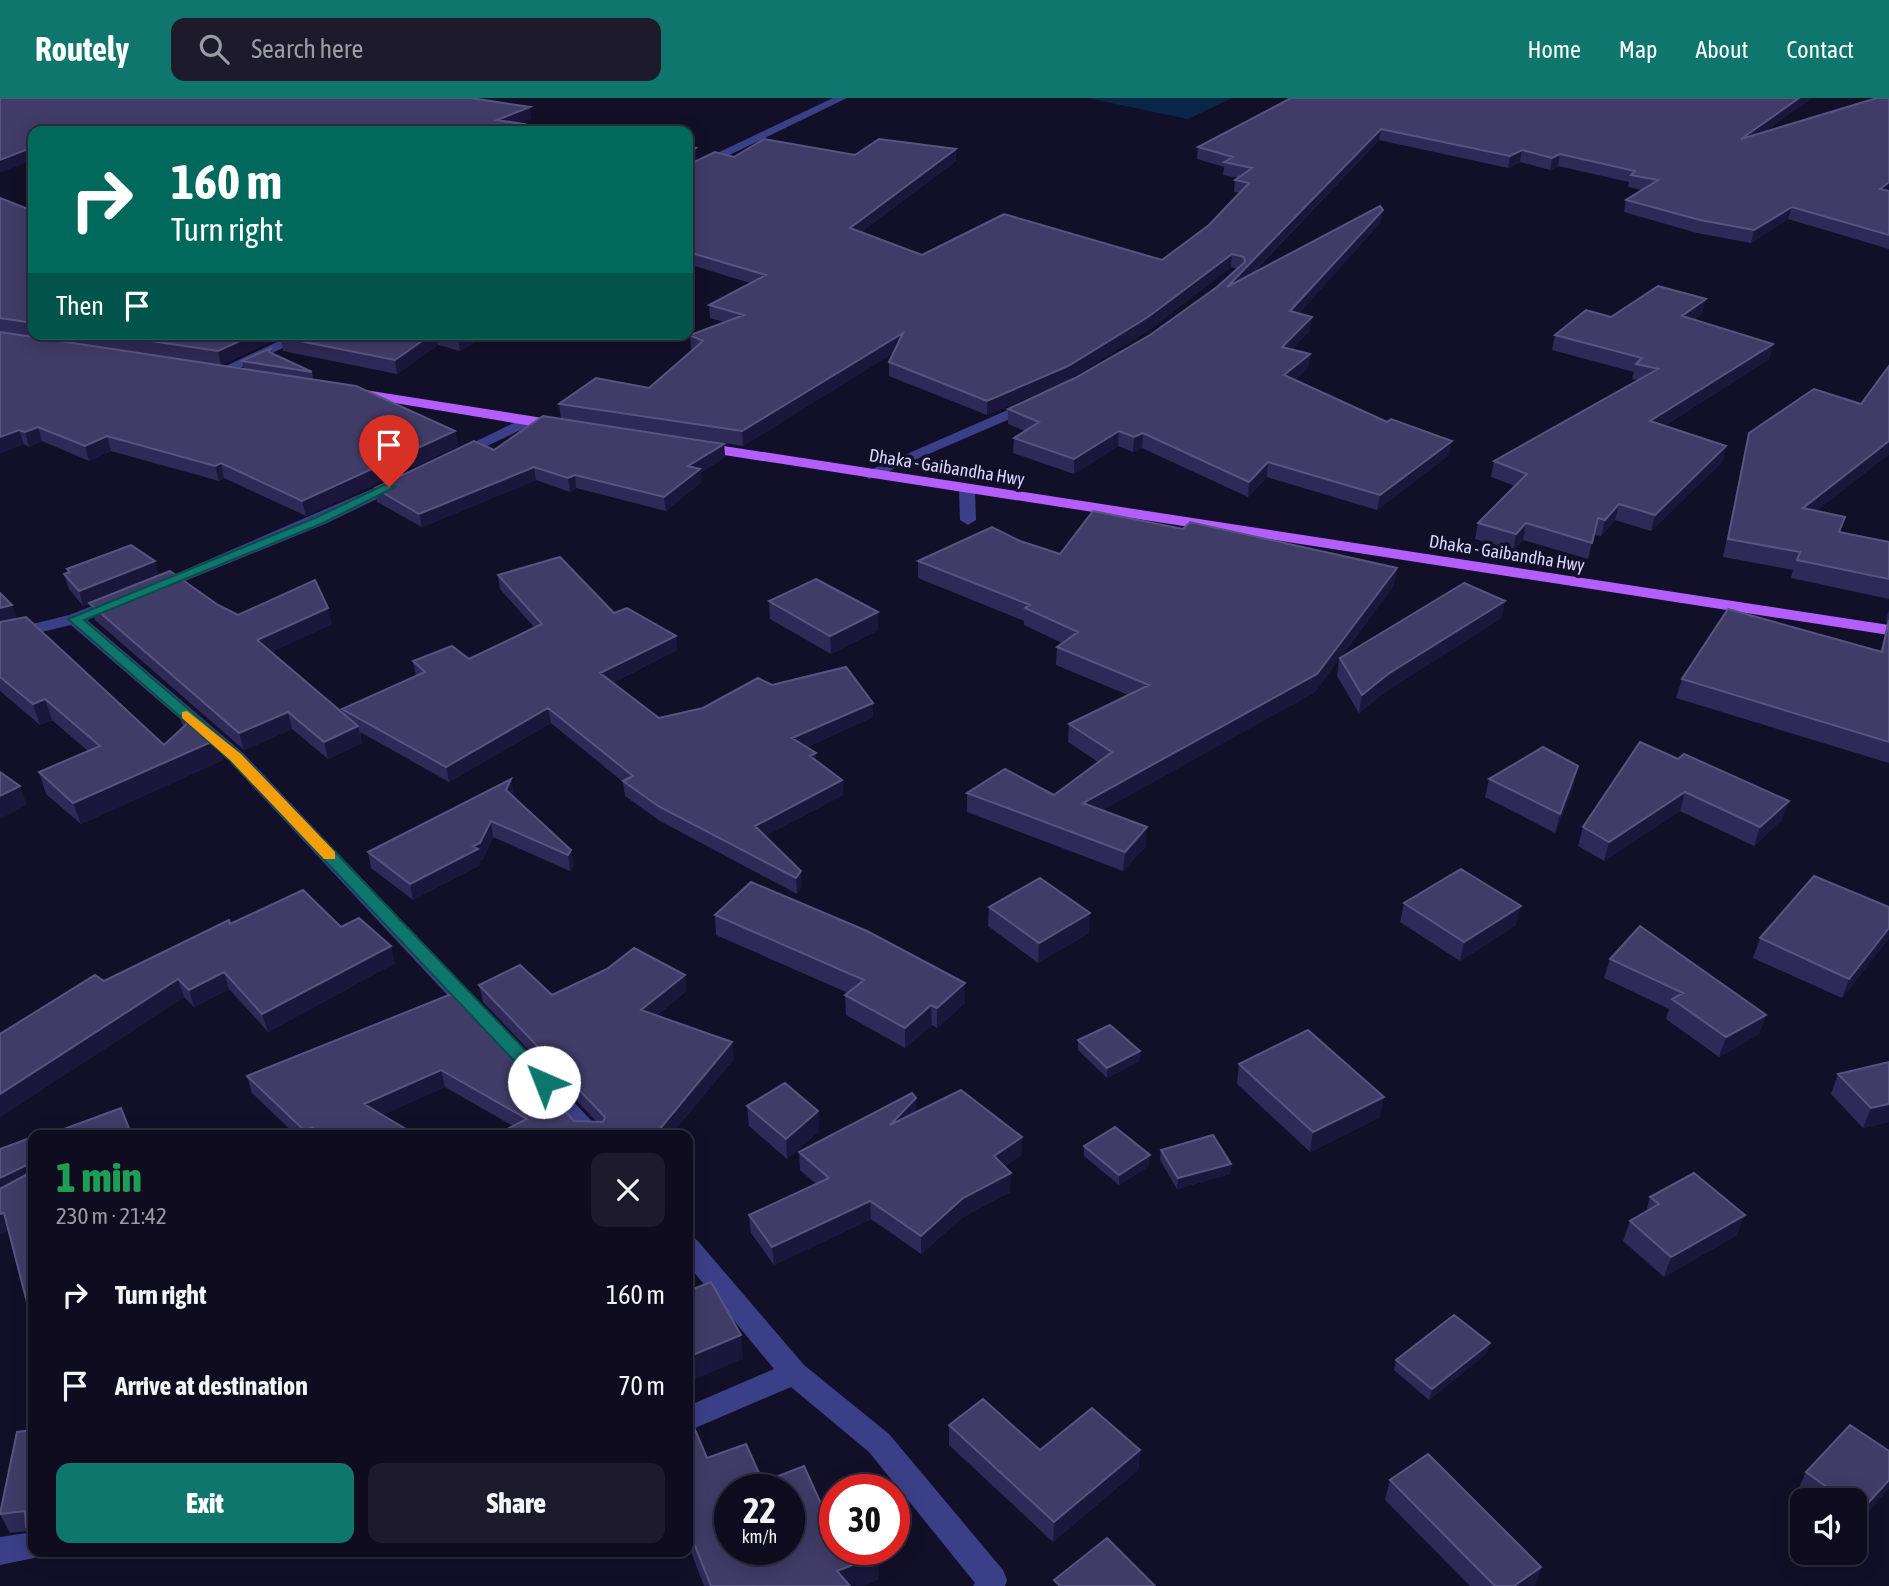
<!DOCTYPE html>
<html lang="en">
<head>
<meta charset="utf-8">
<style>
	:root { --surface:#0e0c1e; --page:#1c1a2b; --text:#f1f3f6; --muted:#9b9ba4; --line:#2e2c3c; --accent:#0f766e }
	body { margin:0; font-family:"Asap Condensed",sans-serif; background:var(--page); color:var(--text); height:100vh; display:flex; flex-direction:column; font-size:26px; white-space:nowrap }
	* { box-sizing:border-box; margin:0 }
	p { font-size:23px; color:var(--muted) }
	.icon { flex:none; width:38px; height:38px; fill:none; stroke:currentColor; stroke-width:2; stroke-linecap:round; stroke-linejoin:round }
	.map { position:relative; flex:1; overflow:hidden }
	.drawer { position:absolute; left:28px; top:1032px; width:665px; height:427px; display:flex; flex-direction:column; background:var(--surface); border-radius:14px; box-shadow:0 4px 18px #0003,0 0 0 2px var(--line) }
	.drawer>* { flex:none }
	.top-card { position:absolute; left:28px; top:28px; width:665px; height:214px; border-radius:14px; box-shadow:0 4px 18px #0003,0 0 0 2px var(--line); background:#00695c; color:#fff; overflow:hidden }
	.controls { position:absolute; left:1790px; top:1390px; display:grid; gap:14px }
	.controls a { display:grid; place-items:center; width:77px; height:77px; border-radius:14px; background:var(--surface); box-shadow:0 4px 18px #0003,0 0 0 2px var(--line); font-size:35px }
	.speed { position:absolute; left:714px; top:1376px; display:flex; gap:14px; font-size:35px; font-weight:700; text-align:center }
	.speed>* { display:grid; place-content:center; width:91px; height:91px; border-radius:50%; background:var(--surface); box-shadow:0 4px 18px #0003,0 0 0 2px var(--line); line-height:1 }
	.speed small { font-size:18px; font-weight:400 }
	.speed .limit { border:10px solid #d22; background:#fff; color:#111 }
	.pin { position:absolute; display:grid; place-items:center; width:60px; height:60px; color:#fff; margin:-72px -30px; border-radius:50% 50% 50% 0; rotate:-45deg; box-shadow:0 0 7px #0007 }
	.pin .icon { rotate:45deg }
	.me { position:absolute; width:77px; margin:-38px; rotate:316deg; stroke-linejoin:round; filter:drop-shadow(0 0 5px #0008) }
	.turn { display:flex; align-items:center; gap:24px; height:147px; padding:0 28px; font-size:32px }
	.turn .icon { width:91px; height:91px; stroke-width:2.5 }
	.turn b { display:block; font-size:49px; line-height:60px }
	.then { display:flex; align-items:center; height:66px; padding:0 28px; background:#0003; gap:14px; font-size:26px }
	.round { display:grid; place-items:center; flex:none; width:74px; height:74px; border-radius:14px; background:var(--page) }
	.summary { display:flex; align-items:center; justify-content:space-between; height:119px; padding:0 28px }
	h1 { font-size:42px; font-weight:800; line-height:52px; color:#1e9e55 }
	.cta { display:flex; gap:14px; margin-top:auto; padding:14px 28px }
	.cta a { flex:1; height:80px; border-radius:14px; background:var(--accent); color:#fff; font-size:28px; font-weight:800; line-height:80px; text-align:center }
	.cta a+a { background:var(--page); color:var(--text) }
	ul { padding:0; list-style:none }
	li { display:flex; align-items:center; gap:21px; height:91px; padding:0 28px }
	li div { flex:1 }
	li b { display:block; font-size:26px }
	li em { font-style:normal }
	header { display:flex; align-items:center; gap:42px; box-sizing:border-box; height:98px; padding:0 35px; background:var(--accent); color:#fff }
	header strong { font-size:33px }
	nav { display:flex; gap:38px; margin-inline-start:auto; font-size:24px }
	.search { width:490px; height:63px; background:var(--page); display:flex; align-items:center; gap:18px; box-sizing:border-box; padding:0 24px; border-radius:14px; color:var(--muted); font-size:26px }
	.map>svg:first-child { display:block }
	.water { fill:#0a2647 }
	.lines { fill:none; stroke-linecap:round; stroke-linejoin:round }
	.minor { fill:#3b3f87; fill-rule:evenodd }
	.major { fill:#b45eff; fill-rule:evenodd }
	.wall { fill:#2e2956 }
	.shaded-wall { fill:#1b173c }
	.building { fill:#403c68; stroke:#585480; stroke-width:2; fill-rule:evenodd }
	.route { fill:#0f766e; stroke:#0a4d48; stroke-width:2 }
	.slow { fill:#f59e0b }
	.labels { text-anchor:middle; dominant-baseline:central; stroke-width:7; stroke-linejoin:round; paint-order:stroke }
	.far-street-label { font-size:18px; fill:#d8d7ff; stroke:#121028 }
</style>
</head>
<body>
<header>
<strong>Routely</strong>
<div class="search"><svg class="icon" aria-label="search" viewBox="0 0 24 24"><circle cx="10" cy="10" r="6"/><path d="M15 15l6 6"/></svg>Search here</div>
<nav><a>Home</a><a>Map</a><a>About</a><a>Contact</a></nav>
</header>
<div class="map">
<svg width="1889" height="1488" viewBox="0 0 1889 1488">
	<rect width="100%" height="100%" fill="#121028"/>
	<path class="water" d="M1087 0H1232L1188 21Z"/>
	<g class="lines">
		<path class="minor" d="M833 0H847L688 77V69Z
			M294 236H313L227 276 222 277 215 273Z
			M1035 300 1043 305 1040 308 875 379 869 381 861 376Z
			M528 318 536 323 533 326 462 360 456 362 448 357Z
			M402 378 408 380V386L325 426 158 494 152 495 143 490Z
			M967 386 975 391 976 422 968 427 960 422 959 391Z
			M118 498 124 499 127 503 124 507 87 522 243 655 606 1038H579L229 663 71 527 0 544V534L69 517Z
			M688 1139 697 1142 804 1267 889 1336 1003 1472 1007 1482 1005 1488H973L975 1485 869 1354 791 1289 688 1333V1308L774 1271 688 1167Z
			M33 1434V1454H45L44 1458 0 1467V1439Z"/>
		<path class="major" d="M352 290 562 323 570 328 562 333 347 297V291Z
			M698 344 1889 527V537L692 352 690 349Z"/>
	</g>
	<path class="wall" d="M1291 0 1765 33 1889 0V151L1788 121 1751 145 1697 135 1624 114 1626 102 1642 92 1628 89 1629 84 1558 68 1550 72 1520 64 1508 70 1379 42 1251 177 1381 124 1299 215 1310 232 1291 252 1310 256 1308 270 1294 282 1449 357 1377 412 1267 379 1248 399 1142 350 1133 354 1118 348 1074 376 1013 355 1014 340 1025 333 1008 326V311L1075 280 1150 237 1217 189 1237 171 1231 169 1148 233 1068 282 987 317 889 278V264L893 255 743 348 561 320 559 306 649 290 693 252 691 251 690 237 724 224 710 220 709 207 750 185 688 166V48L697 62 692 65 734 59 855 57 956 63 861 134 922 157 1162 162 1209 127 1240 95 1234 94 1235 82 1238 80 1223 77 1224 69 1197 61 1198 49Z
		M0 100 33 113V236H487L460 253 438 247 397 276 283 253 281 239 221 267 455 333 458 348 306 418 224 380 219 383 111 353 89 363 42 343 29 349 24 346 0 355Z
		M1702 216 1694 222 1773 246 1769 261 1664 328 1726 348 1722 364 1651 433 1615 422 1601 438 1594 437 1588 461 1523 442 1513 452 1475 441 1478 425 1515 388 1491 379 1494 363 1639 282 1632 281 1634 274 1552 252 1555 237 1611 219Z
		M271 250 272 256 312 274 313 282 244 271 242 263Z
		M1889 268V356L1816 413 1845 419 1840 434 1889 444V501L1791 480 1793 472 1723 459 1745 353 1749 335 1861 306Z
		M724 346 725 359 700 375 701 384 666 413 576 390 570 394 536 382 422 429 377 404 375 390 494 352Z
		M1020 443 1060 456 1394 487 1341 559 1505 503 1501 520 1385 594 1359 615 1337 578 1339 561 1315 594 1102 712 1146 748 1123 773 967 714V695L1054 697 1098 664 1068 644 1069 626 1128 597 1056 567 1057 549 1062 545 1024 527V523L918 480V463Z
		M67 471 159 478 238 517 332 526 271 554 343 615 342 611 416 578 413 563 469 561 534 529 500 491 498 477 614 515 676 538 677 552 612 585 659 620 703 610 772 587 873 619 807 649 817 663 842 682 843 697 765 738 802 788 797 796 660 723 625 698 623 684 551 625 449 684 360 634 362 645 328 661 292 631 244 652 95 522 90 506 83 508 69 491 64 476 68 475Z
		M0 495 17 521 164 647 184 628 182 626 176 606 223 662 81 726 46 696 39 674 88 653 52 622 40 627 0 593Z
		M769 503 878 532 831 556 770 521Z
		M1889 511V665L1676 600 1682 581 1880 554 1888 524H1886Z
		M1640 644 1782 722 1754 748 1680 713 1604 763 1578 748 1583 729Z
		M1489 681 1574 687 1555 735 1485 699Z
		M514 696 513 699 571 752 574 768 570 773 493 739 483 761 480 762V767L413 802 371 770 368 754Z
		M1404 805 1516 827 1460 863 1400 824Z
		M989 809 1089 835 1038 865 988 828Z
		M1889 809V840L1842 900 1753 860 1760 840Z
		M715 817 965 885V905L937 930 932 927 905 950 846 917 845 897 848 895 716 837Z
		M230 826 341 829 395 865 268 934 229 891 194 909 184 899 0 1019V936L104 883Z
		M1610 861 1766 917 1759 936 1719 959 1666 921 1669 911 1604 880Z
		M685 877 686 893 657 917 734 961 670 1038H493L513 1028 445 989 382 1017 411 1034V1038H297L252 995 247 978 454 895 574 1023H596L483 904 479 887 552 897Z
		M1078 942 1140 953 1139 963 1107 980 1078 952Z
		M1889 964V1024L1863 1030 1831 996 1838 976Z
		M1239 966 1380 1019 1310 1054 1237 986Z
		M747 1008 819 1033 787 1061 749 1028Z
		M916 1014 1022 1039 1021 1057 1004 1069 1010 1094 963 1119 921 1156 871 1121 774 1167 751 1135 749 1117 816 1086 800 1072 799 1054Z
		M1084 1048 1149 1068 1119 1087 1084 1058Z
		M1161 1052 1231 1066 1230 1076 1177 1091 1160 1062Z
		M1650 1099 1737 1137 1664 1179 1623 1143 1630 1123 1646 1114Z
		M1487 1255 1429 1302 1394 1272 1396 1262Z
		M688 1315 707 1360 763 1384 827 1419 879 1481 862 1488H704L688 1446Z
		M949 1327 1040 1352H1140L1138 1372 1053 1444 949 1347Z
		M33 1332V1444L28 1433 10 1435 0 1416Z
		M1889 1353V1390L1855 1429V1402H1808L1797 1394 1806 1374Z
		M1390 1382 1541 1469 1535 1488H1470L1385 1402Z"/>
	<path class="shaded-wall" d="M1799 0H1813L1738 52 1741 41Z
		M530 9 531 21 500 33 497 22Z
		M1381 31 1379 42 1226 202 1227 189Z
		M33 49V62L0 75V62Z
		M696 50 697 62 688 68V55Z
		M956 51V63L850 142V130Z
		M1522 52 1520 64 1508 70 1510 58Z
		M1560 56 1558 68 1550 72 1552 60Z
		M1889 84V93L1880 91Z
		M1792 109 1788 121 1751 145 1754 132Z
		M1383 112 1381 124 1289 227 1290 213Z
		M1232 156 1231 169 1148 233 1068 282 987 317V303Z
		M1706 201 1702 216 1678 232 1682 218Z
		M1312 219 1310 232 1280 263 1282 249Z
		M903 235V249L743 348 742 333Z
		M255 236H287L221 267 218 253Z
		M432 236H436L438 247 397 276 395 262Z
		M463 236H487L460 253 458 239Z
		M1773 246 1769 261 1646 339 1650 323Z
		M1310 256 1308 270 1283 291 1284 277Z
		M38 329 42 343 29 349 25 334Z
		M19 332 24 346 0 355V339Z
		M455 333 458 348 306 418 302 403Z
		M1119 333 1118 348 1074 376V361Z
		M1143 335 1142 350 1133 354 1134 339Z
		M107 338 111 353 89 363 85 348Z
		M1452 343 1449 357 1377 412 1380 397Z
		M1889 343V356L1797 428 1803 410Z
		M724 346 725 359 700 375 701 384 666 413 664 399 688 368Z
		M1726 348 1722 364 1651 433 1655 417Z
		M1268 364 1267 379 1248 399 1249 384Z
		M221 365 224 380 219 383 215 368Z
		M534 369 536 382 422 429 419 416Z
		M575 377 576 390 570 394 568 380Z
		M1619 406 1615 422 1601 438 1605 422Z
		M1526 425 1523 442 1513 452 1516 436Z
		M155 463 159 478 83 508 79 493Z
		M1397 470 1394 487 1315 594 1082 724 1083 705Z
		M1505 503 1501 520 1385 594 1359 615 1362 597 1388 576Z
		M12 507 19 527 0 532V510Z
		M328 510 332 526 261 559 257 542Z
		M878 514V532L831 556 830 538Z
		M676 538 677 552 601 590 600 575Z
		M45 601 52 622 40 627 33 606Z
		M873 605V619L793 655 792 640Z
		M548 610 551 625 449 684 446 669Z
		M288 614 292 631 244 652 239 635Z
		M358 628 362 645 328 661 324 644Z
		M218 641 223 662 81 726 73 705Z
		M816 655 817 670 810 658Z
		M1578 668 1574 687 1555 735 1560 716Z
		M511 681 514 696 508 708 506 692Z
		M842 682 843 697 756 743 755 728Z
		M20 688 27 707 0 721V698Z
		M1685 694 1680 713 1604 763 1609 744Z
		M1789 703 1782 722 1754 748 1760 729Z
		M491 723 493 739 483 761 480 762V767L413 802 410 786 473 748Z
		M1147 729 1146 748 1123 773 1125 754Z
		M571 752 574 768 570 773 568 757Z
		M801 773 802 788 797 796 796 780Z
		M1521 808 1516 827 1460 863 1464 844Z
		M1090 815 1089 835 1038 865 1039 845Z
		M1889 830V840L1842 900 1849 881Z
		M391 848 395 865 268 934 262 916Z
		M224 874 229 891 194 909 189 892Z
		M685 877 686 893 643 928 641 912Z
		M178 881 184 899 0 1019V996Z
		M965 885V905L937 930V910Z
		M931 907 932 927 905 950V930Z
		M1766 917 1759 936 1719 959 1726 939Z
		M732 944 734 961 670 1038H654Z
		M1140 953 1139 963 1107 980V970Z
		M441 972 445 989 369 1023 364 1006Z
		M1384 999 1380 1019 1310 1054 1313 1034Z
		M916 1000V1018L890 1027Z
		M1889 1006V1024L1863 1030 1871 1010Z
		M818 1013 819 1033 787 1061 786 1041Z
		M312 1029 314 1038H307L305 1033Z
		M1022 1039 1021 1057 994 1076V1058Z
		M1150 1057 1149 1068 1119 1087V1077Z
		M33 1064V1088L0 1105V1080Z
		M1231 1066 1230 1076 1177 1091 1178 1080Z
		M1011 1075 1010 1094 963 1119 921 1156V1138L963 1100Z
		M870 1103 871 1121 774 1167 772 1149Z
		M4 1115 11 1132 0 1136V1116Z
		M1745 1117 1737 1137 1664 1179 1671 1159Z
		M741 1237 743 1261 688 1284V1259Z
		M1490 1245 1487 1255 1429 1302 1432 1291Z
		M1140 1352 1138 1372 1053 1444 1054 1424Z
		M1889 1382V1390L1855 1429V1426L1861 1413Z
		M878 1457 879 1481 862 1488H838L837 1473Z
		M1541 1469 1535 1488H1514Z"/>
	<path class="building" d="M0 0H471L530 9 497 22 524 26 519 29 540 33H33V49L0 62Z
		M1291 0H1799L1741 41 1877 0H1889V84L1880 91 1889 93V137L1792 109 1754 132 1700 122 1626 102 1658 82 1631 77 1635 73 1560 56 1552 60 1522 52 1510 58 1381 31 1227 189 1380 108 1383 112 1290 213 1312 219 1282 249 1310 256 1284 277 1387 324 1391 321 1452 343 1380 397 1268 364 1249 384 1143 335 1134 339 1119 333 1074 361 1014 340 1039 324 1008 311 1075 280 1150 237 1217 189 1245 164 1244 159 1232 156 1148 219 1068 268 987 303 889 264 903 235 742 333 559 306 596 280 649 290 703 243 690 237 744 217 709 207 766 177 688 154V67L715 54 734 59 764 41 855 57 879 41 956 51 850 130 922 157 1004 116 1162 162 1209 127 1249 85 1235 82 1252 70 1224 64 1233 59 1198 49Z
		M688 48 696 50 688 55Z
		M0 100 33 113V225L0 220Z
		M1658 188 1706 201 1682 218 1773 246 1650 323 1726 348 1655 417 1619 406 1605 422 1598 420 1592 445 1526 425 1516 436 1478 425 1527 376 1494 363 1658 271 1636 266 1642 260 1555 237 1586 212 1611 219Z
		M0 234 356 288 455 333 302 403 221 365 215 368 107 338 85 348 38 329 25 334 19 332 0 339Z
		M104 236H255L218 253Z
		M286 236H432L395 262 280 239Z
		M448 236H463L458 239Z
		M271 250 269 254 312 274 242 263Z
		M1889 268V343L1803 410 1845 419 1839 434 1889 444V481L1797 462 1800 454 1728 441 1749 335 1814 291 1861 306Z
		M543 318 724 346 688 368 700 371 664 399 575 377 568 380 534 369 419 416 375 390 474 343 494 352Z
		M1093 413 1183 431 1190 424 1397 470 1317 576 1083 705 1147 729 1125 754 967 695 1005 671 1054 697 1112 654 1069 626 1149 587 1057 549 1078 534 1025 510 1030 507 918 463 992 429 1020 443 1060 456Z
		M131 447 155 463 79 493 64 476 70 474 67 471Z
		M560 459 614 515 627 510 676 538 600 575 659 620 703 610 758 580 772 587 846 569 873 605 792 640 816 655 810 658 842 682 755 728 801 773 796 780 658 708 623 683 633 678 548 610 446 669 342 611 425 574 413 563 452 548 469 561 542 526 498 477Z
		M170 473 218 507 238 517 315 482 328 510 257 542 358 628 324 644 288 614 239 635 89 505Z
		M816 481 878 514 830 538 769 503Z
		M1464 485 1505 503 1388 576 1362 597 1340 560Z
		M0 495 12 507 0 510Z
		M1728 511 1882 554 1889 522V644L1682 581Z
		M26 519 164 647 191 622 176 606 218 641 73 705 39 674 100 648 45 601 33 606 0 579V524Z
		M1640 644 1678 661 1684 656 1789 703 1760 729 1685 694 1609 744 1583 729Z
		M1543 649 1578 668 1560 716 1489 681Z
		M0 674 20 688 0 698Z
		M511 681 506 692 571 752 568 757 491 723 480 745 473 748 478 751 410 786 368 754Z
		M1461 771 1521 808 1464 844 1404 805Z
		M1814 778 1889 809V830L1849 881 1760 840Z
		M1040 780 1090 815 1039 845 989 809Z
		M751 784 867 833 965 885 937 910 931 907 905 930 845 897 864 882 715 817Z
		M303 792 341 829 359 820 391 848 262 916 224 874 189 892 178 881 0 996V936L95 877 104 883 229 822 230 826Z
		M1640 828 1766 917 1726 939 1672 901 1683 895 1610 861Z
		M634 850 685 877 641 912 732 944 654 1038H493L527 1021 441 972 364 1006 411 1034 406 1038H325L312 1029 305 1033 247 978 454 895 574 1023 603 1024 605 1019 479 887 520 867 552 897 607 871Z
		M1110 927 1140 953 1107 970 1078 942Z
		M1308 932 1384 999 1313 1034 1239 966Z
		M1889 964V1006L1871 1010 1838 976Z
		M785 985 818 1013 786 1041 747 1008Z
		M961 992 1022 1039 994 1058 1011 1075 963 1100 921 1138 870 1103 772 1149 749 1117 829 1080 799 1054 912 995 916 1000 890 1027Z
		M121 1010 132 1038H57L56 1034Z
		M1115 1029 1150 1057 1119 1077 1084 1048Z
		M1213 1037 1231 1066 1178 1080 1161 1052Z
		M30 1040 33 1047V1064L0 1080V1051Z
		M33 1073V1215L30 1216 4 1115 0 1116V1091Z
		M1694 1075 1745 1117 1671 1159 1630 1123 1659 1106 1650 1099Z
		M711 1184 741 1237 688 1259V1193Z
		M1454 1217 1490 1245 1432 1291 1396 1262Z
		M983 1301 1040 1352 1092 1310 1140 1352 1054 1424 949 1327Z
		M688 1315 707 1360 746 1346 763 1384 804 1368 827 1419 835 1416V1451H875L878 1457 837 1473 850 1488H711L688 1430ZM730 1391H789V1451H730Z
		M1850 1327 1889 1353V1382L1861 1413 1855 1409V1402H1845L1806 1374Z
		M33 1332V1429H26L25 1413 0 1416 17 1334Z
		M1428 1356 1541 1469 1514 1488H1495L1390 1382Z
		M1107 1440 1155 1488H1060L1054 1482Z"/>
	<path class="route" d="M384 387 395 389 323 425 84 522 241 656 551 979 553 984 544 990 538 988 230 662 68 521 315 420Z"/>
	<path class="slow" d="M187 613 241 656 335 754V761H324L230 662 182 620V614Z"/>
	<g class="labels">
		<g class="far-street-label">
			<text transform="translate(947 369) rotate(9)">Dhaka - Gaibandha Hwy</text>
			<text transform="translate(1507 455) rotate(9)">Dhaka - Gaibandha Hwy</text>
		</g>
	</g>
</svg>
<div class="controls">
<a><svg class="icon" aria-label="sound" viewBox="0 0 24 24"><path d="M4 9h4l5-4v14l-5-4H4zM17 9q2 3 0 6"/></svg></a>
</div>
<div class="speed"><div>22<small>km/h</small></div><div class="limit">30</div></div>
<div class="pin" style="left:389px;top:389px;background:#d93025"><svg class="icon" aria-label="arrive" viewBox="0 0 24 24"><path d="M6 21V4h12l-3 4 3 4H6"/></svg></div>
<svg class="me" style="left:544px;top:984px" viewBox="-20 -20 40 40"><circle r="19" fill="#fff"/><path d="M0-13L10 11 0 6-10 11z" fill="#0f766e"/></svg>
<div class="top-card">
<div class="turn"><svg class="icon" aria-label="right" viewBox="0 0 24 24"><path d="M7 20v-9h11M14 6l5 5-5 5"/></svg><div><b>160 m</b>Turn right</div></div>
<div class="then">Then<svg class="icon" aria-label="arrive" viewBox="0 0 24 24"><path d="M6 21V4h12l-3 4 3 4H6"/></svg></div>
</div>
<section class="drawer">
<div class="summary"><div><h1>1 min</h1><p>230 m · 21:42</p></div><a class="round"><svg class="icon" aria-label="close" viewBox="0 0 24 24"><path d="M6 6l12 12M18 6L6 18"/></svg></a></div>
<ul>
<li><svg class="icon" aria-label="right" viewBox="0 0 24 24"><path d="M7 20v-9h11M14 6l5 5-5 5"/></svg><div><b>Turn right</b></div><em>160 m</em></li>
<li><svg class="icon" aria-label="arrive" viewBox="0 0 24 24"><path d="M6 21V4h12l-3 4 3 4H6"/></svg><div><b>Arrive at destination</b></div><em>70 m</em></li>
</ul>
<div class="cta"><a>Exit</a><a>Share</a></div>
</section>
</div>
</body>
</html>
